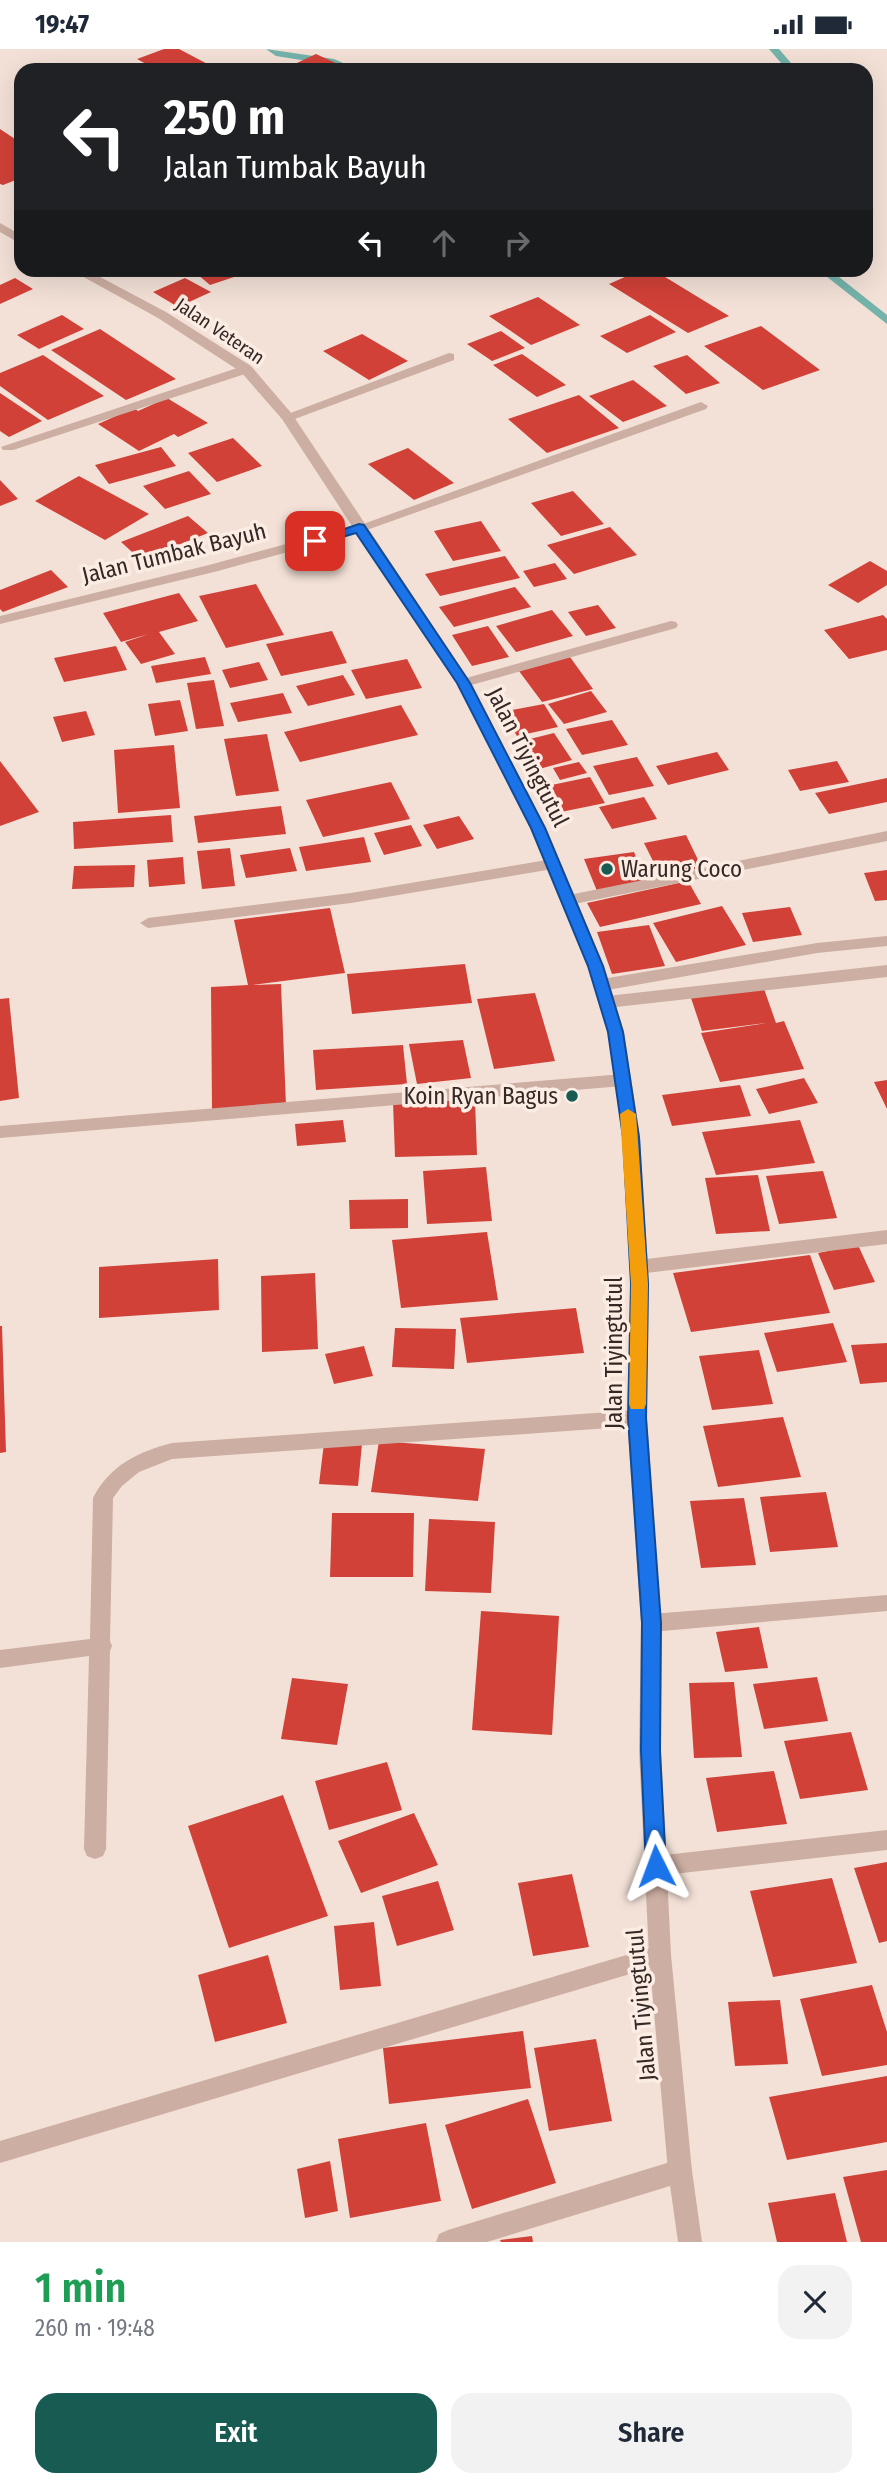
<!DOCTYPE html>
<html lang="en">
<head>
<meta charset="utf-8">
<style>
	:root { --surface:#fff; --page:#f2f2f3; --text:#1f2937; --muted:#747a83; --accent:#185b53 }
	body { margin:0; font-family:"Fira Sans Condensed",sans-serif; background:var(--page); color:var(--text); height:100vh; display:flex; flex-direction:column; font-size:26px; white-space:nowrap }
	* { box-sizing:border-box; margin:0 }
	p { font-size:23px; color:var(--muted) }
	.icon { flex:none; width:38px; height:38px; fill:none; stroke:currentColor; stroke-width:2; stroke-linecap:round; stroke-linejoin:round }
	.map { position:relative; height:2193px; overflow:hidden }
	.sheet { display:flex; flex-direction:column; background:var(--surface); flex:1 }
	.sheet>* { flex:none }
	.hud { position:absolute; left:14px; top:14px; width:859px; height:214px; border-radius:21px; box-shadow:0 7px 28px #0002; background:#202124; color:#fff; overflow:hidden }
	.pin { position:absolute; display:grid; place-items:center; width:60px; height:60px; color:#fff; margin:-30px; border-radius:14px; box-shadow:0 4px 10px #0006 }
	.me { position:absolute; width:77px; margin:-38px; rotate:357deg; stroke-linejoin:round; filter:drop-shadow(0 0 5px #0008) }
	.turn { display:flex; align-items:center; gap:24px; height:147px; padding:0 35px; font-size:32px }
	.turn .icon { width:91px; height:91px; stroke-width:2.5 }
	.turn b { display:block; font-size:49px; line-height:60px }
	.lanes { display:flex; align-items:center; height:66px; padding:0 35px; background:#0003; justify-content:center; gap:35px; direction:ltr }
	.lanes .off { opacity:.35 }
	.round { display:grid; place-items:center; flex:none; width:74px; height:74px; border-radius:21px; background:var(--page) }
	.overview { display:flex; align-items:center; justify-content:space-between; height:119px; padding:0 35px }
	h1 { font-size:42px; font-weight:600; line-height:52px; color:#1e9e55 }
	.action { display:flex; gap:14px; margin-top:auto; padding:14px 35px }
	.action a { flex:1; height:80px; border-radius:21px; background:var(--accent); color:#fff; font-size:28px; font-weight:600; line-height:80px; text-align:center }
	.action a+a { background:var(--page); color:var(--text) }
	.status { display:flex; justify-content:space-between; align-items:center; height:49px; padding:0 35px; background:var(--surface); direction:ltr }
	.status svg { height:19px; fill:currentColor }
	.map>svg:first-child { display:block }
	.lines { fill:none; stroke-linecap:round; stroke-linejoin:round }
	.stream { fill:#74b3aa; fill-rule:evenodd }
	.building { fill:#d14138 }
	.service { fill:#ccaea2; fill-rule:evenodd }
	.minor { fill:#ccaea2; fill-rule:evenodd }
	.tertiary { fill:#ccaea2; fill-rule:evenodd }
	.route { fill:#1a73e8; stroke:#114b97; stroke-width:2 }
	.slow { fill:#f59e0b }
	.poi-dot { fill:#185b53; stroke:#fbece4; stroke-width:2.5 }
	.labels { text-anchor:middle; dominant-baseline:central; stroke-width:7; stroke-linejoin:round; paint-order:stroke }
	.far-street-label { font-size:19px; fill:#362825; stroke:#fbece4 }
	.street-label { font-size:23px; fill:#362825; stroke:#fbece4 }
	.poi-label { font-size:23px; fill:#362825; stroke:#fbece4; text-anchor:start }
</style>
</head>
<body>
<div class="status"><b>19:47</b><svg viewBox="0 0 49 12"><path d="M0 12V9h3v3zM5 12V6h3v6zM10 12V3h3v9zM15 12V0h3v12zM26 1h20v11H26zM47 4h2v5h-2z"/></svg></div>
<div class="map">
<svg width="887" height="2193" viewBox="0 0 887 2193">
	<rect width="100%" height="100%" fill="#f3e1d7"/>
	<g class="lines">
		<path class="stream" d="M266 0 334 10 359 21H345L332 16 276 7Z
			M769 0H779L797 21H787Z
			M817 220H829L887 266V275Z"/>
	</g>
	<path class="building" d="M164 0H179L219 21H157L137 10Z
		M316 5 351 21 284 20Z
		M0 80 21 94V129L3 136 0 135Z
		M191 220H245L249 223 210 236Z
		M643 220H652L729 267 688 284 609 235Z
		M15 229 33 240 0 255V236Z
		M185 229 211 243 178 258 153 243Z
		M538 248 580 276 531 296 489 267Z
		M62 266 84 280 39 300 17 286Z
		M650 266 676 283 627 304 600 287Z
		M761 277 820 321 763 341 704 297Z
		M100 280 176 330 126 351 51 301Z
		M501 282 525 299 492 312 467 295Z
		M362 285 408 312 369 331 323 302Z
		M522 305 566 336 537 348 493 316Z
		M43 306 104 347 48 371 0 337V324Z
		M687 306 720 334 686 345 653 317Z
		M633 331 667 357 623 373 589 347Z
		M0 344 42 372 9 388 0 382Z
		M579 346 619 379 547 404 508 370Z
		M167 349 208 374 178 388 174 385 139 402 98 375 134 359 138 362Z
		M233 389 262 417 217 433 188 404Z
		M161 398 176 417 109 435 95 416Z
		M408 399 454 434 414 451 368 415Z
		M189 422 211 445 165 460 143 437Z
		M79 427 149 465 105 491 35 452Z
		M0 431 18 450 0 457Z
		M573 442 604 475 561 487 531 454Z
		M188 467 208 484 141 511 121 493Z
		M481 472 501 502 453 512 434 482Z
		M610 478 637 506 574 525 547 496Z
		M505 507 520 529 440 547 425 525Z
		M870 512 887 522V536L858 554 828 536Z
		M555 514 567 530 534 538 523 522Z
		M51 521 68 538 3 563 0 560V541Z
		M256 535 284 586 226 599 199 547Z
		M515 538 531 558 454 578 439 558Z
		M179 544 198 572 159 583 175 605 141 615 125 593 149 585 121 593 103 564Z
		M598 556 616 579 586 587 568 563Z
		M552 561 573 587 516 603 496 577Z
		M883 566 887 570V601L849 610 824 581Z
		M488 577 509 608 472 617 452 586Z
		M332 582 347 614 281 627 266 595Z
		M116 597 127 621 64 633 54 609Z
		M205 608 211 625 156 634 151 617Z
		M570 608 593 640 542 653 519 622Z
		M407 610 422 639 366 650 351 621Z
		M259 613 268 631 230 639 222 621Z
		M343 626 355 646 308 657 296 637Z
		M214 631 224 677 196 680 187 634Z
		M591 642 607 663 564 675 548 655Z
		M283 644 292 664 238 673 230 654Z
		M180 651 188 682 155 687 148 655Z
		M544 655 558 678 517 687 502 663Z
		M401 656 418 686 300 713 284 683Z
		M86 662 95 686 62 693 53 668Z
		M612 671 628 696 582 706 566 680Z
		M554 684 572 711 532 722 514 694Z
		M267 685 279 742 236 747 224 690Z
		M174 696 180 759 118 764 114 701Z
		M717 703 729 721 668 736 656 717Z
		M637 708 654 737 609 746 593 717Z
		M0 712 39 763 0 777Z
		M837 712 849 733 800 742 788 721Z
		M579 713 587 724 560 731 553 719Z
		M590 728 605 754 556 764 542 738Z
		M887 729V753L829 765 815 744Z
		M391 733 410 770 323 788 306 751Z
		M644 748 657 770 612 780 599 758Z
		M281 757 286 785 198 794 194 767Z
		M171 766 173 793 74 800 73 773Z
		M459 767 474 790 437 800 423 776Z
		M411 776 422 797 384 806 374 784Z
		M686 786 702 819 660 826 644 794Z
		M364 788 371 813 306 822 299 798Z
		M230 799 235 837 202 840 197 802Z
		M290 799 297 822 246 829 240 806Z
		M634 803 647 835 597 842 584 810Z
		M183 808 185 835 149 838 147 811Z
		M135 816 134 838 72 840 74 817Z
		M887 821V851L875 852 864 824Z
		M688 832 701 855 600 878 587 854Z
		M722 857 746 896 676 913 653 874Z
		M790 858 802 886 753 893 742 864Z
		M330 859 345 924 253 936 281 935 286 1056 212 1060 211 938 248 936 234 871Z
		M649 876 665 917 612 925 597 883Z
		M465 915 472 954 352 965 347 925Z
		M763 937 776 974 784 972 804 1020 720 1033 701 984 767 974 702 982 690 946Z
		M535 944 555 1012 494 1020 477 950Z
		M9 949 19 1049 0 1052V950Z
		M463 991 471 1029 417 1035 409 995Z
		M403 996 407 1035 316 1041 313 1001Z
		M804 1029 818 1054 769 1065 756 1040Z
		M887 1031V1060L874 1033Z
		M740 1036 751 1067 672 1077 662 1046Z
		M475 1051 477 1106 395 1108 393 1053Z
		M343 1071 346 1093 297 1097 295 1075Z
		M800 1071 815 1114 716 1126 702 1083Z
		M486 1118 492 1172 427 1175 423 1122Z
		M823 1122 837 1169 779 1175 766 1127Z
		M758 1126 770 1182 716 1185 705 1129Z
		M408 1150V1179L350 1180 349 1151Z
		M487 1183 498 1251 401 1259 392 1191Z
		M858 1196 875 1233 834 1241 818 1204Z
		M810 1206 830 1264 691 1283 673 1224Z
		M218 1210 219 1261 99 1269V1218Z
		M315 1224 318 1300 262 1303 261 1227Z
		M576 1259 584 1304 467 1314 460 1269Z
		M833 1274 847 1313 777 1323 764 1284Z
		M0 1277H2L6 1403 0 1404Z
		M395 1279 456 1280 454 1320 392 1318Z
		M887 1294V1333L860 1335 851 1296Z
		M364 1297 373 1327 334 1335 325 1305Z
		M759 1301 773 1355 712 1361 699 1307Z
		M783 1368 801 1428 718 1438 703 1377Z
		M379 1392 485 1400 478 1452 371 1443Z
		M324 1394 362 1395 358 1437 319 1435Z
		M826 1443 838 1498 770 1503 760 1448Z
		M744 1449 756 1516 701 1519 690 1452Z
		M332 1464H414L413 1528H330Z
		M429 1470 495 1473 491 1544 425 1542Z
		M481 1562 559 1567 552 1686 472 1681Z
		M759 1578 768 1619 725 1623 716 1583Z
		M817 1628 828 1672 764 1680 753 1635Z
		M292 1629 348 1635 337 1696 281 1690Z
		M734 1633 742 1708 694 1709 689 1634Z
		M851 1683 868 1741 800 1750 784 1692Z
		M387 1713 402 1761 329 1781 315 1732Z
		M774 1722 787 1775 717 1783 706 1729Z
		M283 1746 328 1867 229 1899 188 1777Z
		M414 1764 438 1816 361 1844 338 1792Z
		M887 1813V1892L879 1894 854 1819Z
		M572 1825 589 1898 533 1907 518 1834Z
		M832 1829 857 1914 773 1928 750 1842Z
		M438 1832 454 1881 397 1897 382 1847Z
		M374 1873 381 1937 340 1941 334 1877Z
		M268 1906 287 1974 215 1993 198 1926Z
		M872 1936 887 1983V2016L822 2027 800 1950Z
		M780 1951 788 2015 735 2017 728 1953Z
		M523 1982 531 2039 389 2055 383 1999Z
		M596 1990 612 2072 549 2082 534 1999Z
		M887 2027V2093L787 2111 769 2048Z
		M528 2050 556 2134 472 2160 445 2076Z
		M426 2074 441 2152 350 2169 338 2090Z
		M330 2112 338 2162 305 2169 297 2120Z
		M887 2121V2193H861L843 2128Z
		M835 2144 847 2193H777L768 2154Z
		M532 2187 533 2193H501L500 2191Z"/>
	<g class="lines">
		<path class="service" d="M553 810 561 815 559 819 351 854 148 879 140 874 148 869 351 844Z
			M623 1025 632 1031 623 1037 0 1089V1077Z"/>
		<path class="minor" d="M449 304 454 305V311L292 371 287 372 280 368Z
			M246 316 251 317V323L13 401H3L1 398Z
			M701 353 708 357 706 360 364 482H354L352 479Z
			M671 572 676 573 678 576 676 579 464 638 457 634 459 631Z
			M887 782V792L569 856 561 851 569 846Z
			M887 887V897L817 904 602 942 594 936 602 930 817 894Z
			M887 916V928L607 959 599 953 607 947Z
			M887 1181V1195L638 1225 632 1223 629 1218 632 1213 638 1211Z
			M637 1361 644 1364 647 1369 644 1374 637 1377 172 1410 139 1423 122 1437 113 1449 110 1592 112 1597 110 1602 106 1800 103 1807 95 1810 87 1807 84 1800 89 1607 0 1619V1601L90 1590 93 1449C110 1416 138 1403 172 1394Z
			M887 1546V1562L651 1583 644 1580 641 1574 644 1568 651 1565Z
			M887 1781V1801L656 1827 648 1824 645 1817 648 1810 656 1807Z
			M660 1896 668 1899 671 1906 668 1913 660 1916 0 2114V2092Z
			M680 2110 688 2114 692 2122 688 2130 680 2134 487 2193H436L439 2185 448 2181Z"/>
		<path class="tertiary" d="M0 174 21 186V195L0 183Z
			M69 220H85L166 263 251 317 292 365 471 634 546 779 604 917 624 983 640 1088 649 1235 647 1369 661 1574V1702L671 1906 692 2122 702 2193H678L668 2122 649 1906 639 1702 641 1574 627 1369 631 1235 622 1088 608 983 588 917 530 779 457 634 357 484 218 522 0 575V567L209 516 352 477 282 370 241 323 158 269Z"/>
	</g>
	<path class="route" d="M359 475 364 476 470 634 545 779 603 917 623 983 639 1088 648 1235 646 1369 661 1574 660 1702 666 1817 663 1823 656 1826 649 1823 646 1817 641 1702 642 1574 628 1369 631 1235 623 1088 608 983 588 917 531 779 457 634 356 484 315 496 309 492Z"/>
	<path class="slow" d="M628 1060 636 1065 648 1235 646 1355 644 1360H631L629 1355 631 1235 620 1065Z"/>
	<g class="poi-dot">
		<circle cx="607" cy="820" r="7"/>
		<circle cx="572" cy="1047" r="7"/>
	</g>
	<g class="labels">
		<g class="far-street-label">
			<text transform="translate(220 282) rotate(34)">Jalan Veteran</text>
		</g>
		<g class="street-label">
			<text transform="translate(174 504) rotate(-14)">Jalan Tumbak Bayuh</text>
			<text transform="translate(528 708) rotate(63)">Jalan Tiyingtutul</text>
			<text transform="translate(614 1304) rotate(-90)">Jalan Tiyingtutul</text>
			<text transform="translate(641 1956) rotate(-95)">Jalan Tiyingtutul</text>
		</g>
		<g class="poi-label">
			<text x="621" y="820">Warung Coco</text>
			<text x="558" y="1047" text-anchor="end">Koin Ryan Bagus</text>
		</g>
	</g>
</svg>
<div class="pin" style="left:315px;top:492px;background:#d93025"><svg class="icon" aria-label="arrive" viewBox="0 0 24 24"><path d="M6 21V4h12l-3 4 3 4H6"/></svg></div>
<svg class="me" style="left:656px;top:1817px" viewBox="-20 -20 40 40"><path d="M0-17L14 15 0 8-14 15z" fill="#1a73e8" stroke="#fff" stroke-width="4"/></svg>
<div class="hud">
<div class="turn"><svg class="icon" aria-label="left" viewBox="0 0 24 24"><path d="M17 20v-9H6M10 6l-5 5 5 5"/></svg><div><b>250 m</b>Jalan Tumbak Bayuh</div></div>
<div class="lanes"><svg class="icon" aria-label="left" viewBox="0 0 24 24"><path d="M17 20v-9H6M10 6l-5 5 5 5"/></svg><svg class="icon off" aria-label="ahead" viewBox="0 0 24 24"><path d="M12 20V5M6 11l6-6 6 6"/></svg><svg class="icon off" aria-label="right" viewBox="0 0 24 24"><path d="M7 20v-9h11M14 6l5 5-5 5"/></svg></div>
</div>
</div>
<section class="sheet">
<div class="overview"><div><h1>1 min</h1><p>260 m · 19:48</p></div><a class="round"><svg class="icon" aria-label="close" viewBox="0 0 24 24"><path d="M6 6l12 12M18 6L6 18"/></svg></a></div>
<div class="action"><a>Exit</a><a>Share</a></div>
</section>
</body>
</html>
